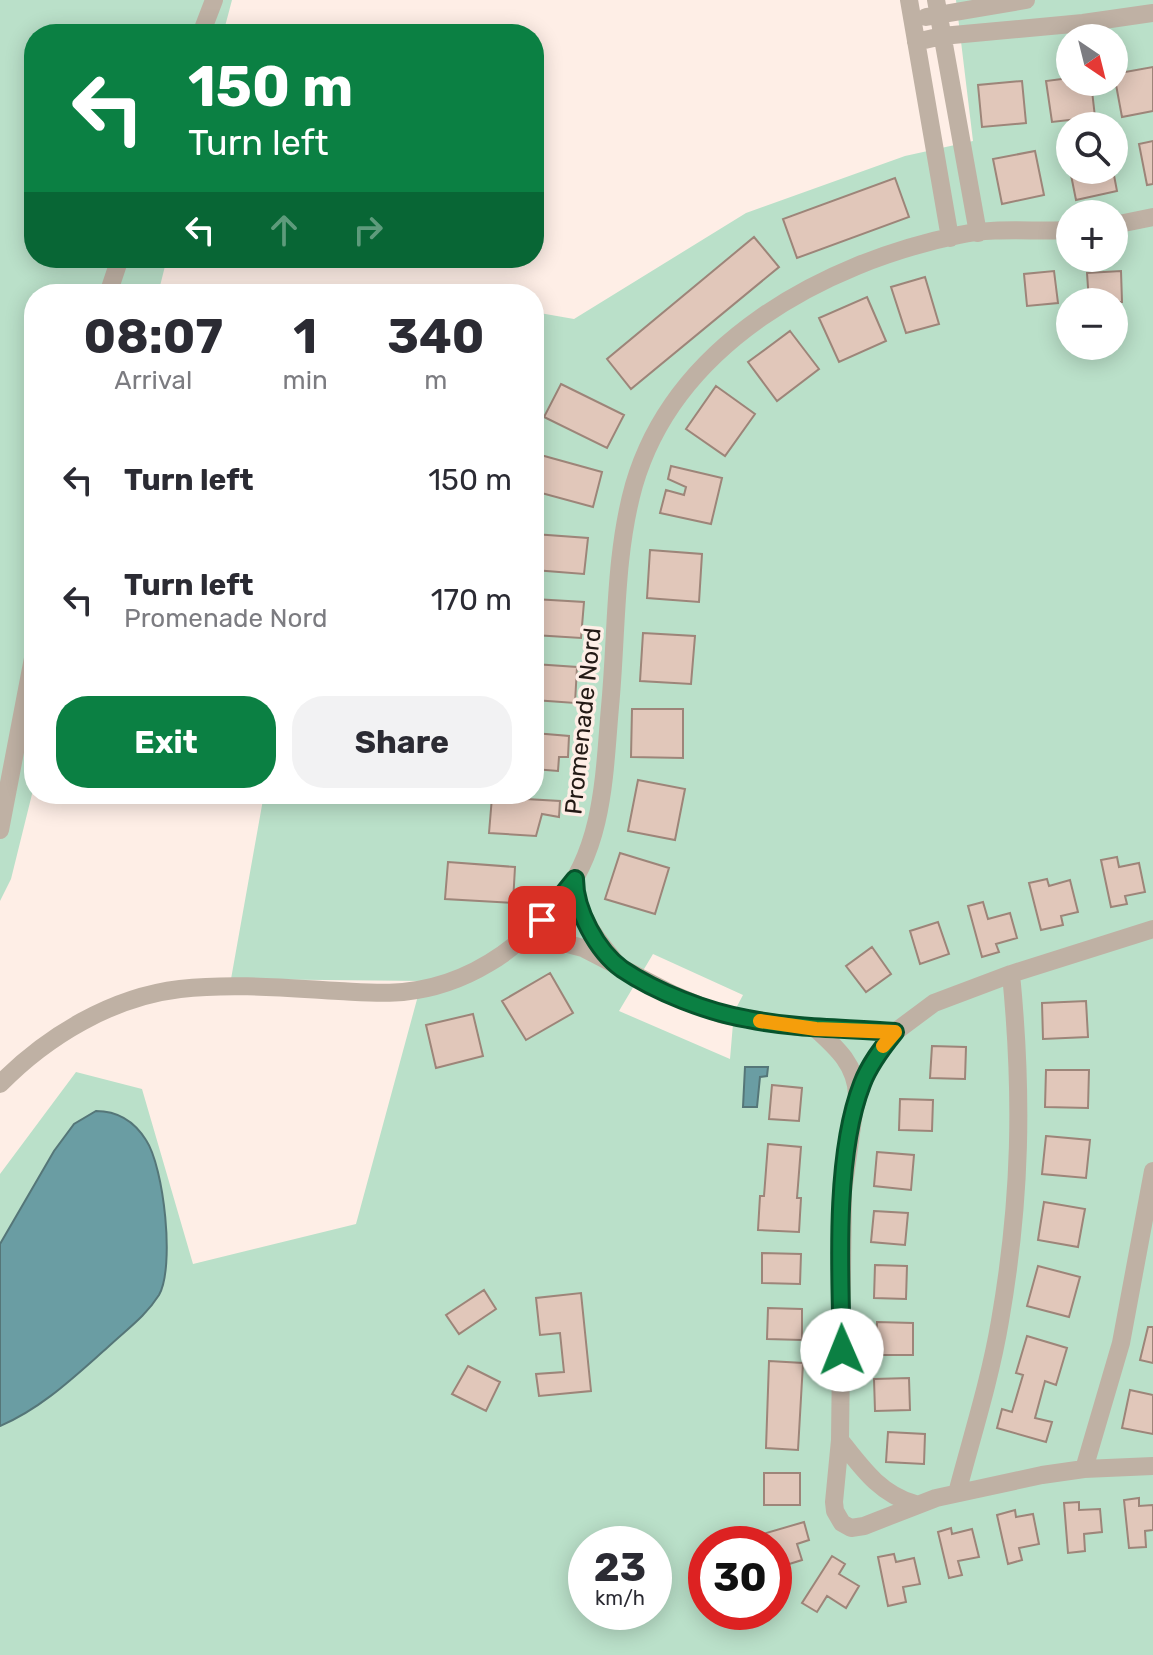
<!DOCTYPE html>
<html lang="en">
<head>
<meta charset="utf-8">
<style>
	:root { --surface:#fff; --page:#f2f2f3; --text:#2b2b33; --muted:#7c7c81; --accent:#0b8043 }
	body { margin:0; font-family:Rubik,sans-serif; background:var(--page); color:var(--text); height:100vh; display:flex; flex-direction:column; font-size:30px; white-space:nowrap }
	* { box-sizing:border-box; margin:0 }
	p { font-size:26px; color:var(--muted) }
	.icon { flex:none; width:44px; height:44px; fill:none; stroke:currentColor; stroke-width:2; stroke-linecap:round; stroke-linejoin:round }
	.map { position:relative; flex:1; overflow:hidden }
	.side { position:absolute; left:24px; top:284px; width:520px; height:520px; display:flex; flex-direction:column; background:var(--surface); border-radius:32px; box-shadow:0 4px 20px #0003 }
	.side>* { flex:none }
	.hud { position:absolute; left:24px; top:24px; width:520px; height:244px; border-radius:32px; box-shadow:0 4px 20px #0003; background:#0b8043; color:#fff; overflow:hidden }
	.needle { width:52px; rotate:145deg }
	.buttons { position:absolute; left:1056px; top:24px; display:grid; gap:16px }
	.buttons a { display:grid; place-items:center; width:72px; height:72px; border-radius:50%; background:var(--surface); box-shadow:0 4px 20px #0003; font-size:40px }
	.speed { position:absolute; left:568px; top:1526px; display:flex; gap:16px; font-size:40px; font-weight:700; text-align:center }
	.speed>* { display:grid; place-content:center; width:104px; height:104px; border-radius:50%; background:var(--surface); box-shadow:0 4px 20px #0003; line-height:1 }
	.speed small { font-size:20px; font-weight:400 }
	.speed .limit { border:12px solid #d22; background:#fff; color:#111 }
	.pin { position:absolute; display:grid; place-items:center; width:68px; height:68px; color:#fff; margin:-34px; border-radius:16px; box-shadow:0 4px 12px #0006 }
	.me { position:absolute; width:88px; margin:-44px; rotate:359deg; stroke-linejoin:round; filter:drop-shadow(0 0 6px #0008) }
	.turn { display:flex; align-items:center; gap:28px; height:168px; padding:0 32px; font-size:36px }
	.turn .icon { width:104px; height:104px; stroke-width:2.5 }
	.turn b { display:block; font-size:56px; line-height:68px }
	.lanes { display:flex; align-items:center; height:76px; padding:0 32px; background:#0003; justify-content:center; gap:40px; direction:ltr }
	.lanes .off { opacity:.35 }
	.eta { display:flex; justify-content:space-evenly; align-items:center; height:136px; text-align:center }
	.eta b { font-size:48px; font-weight:700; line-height:56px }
	.primary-button { display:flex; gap:16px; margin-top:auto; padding:16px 32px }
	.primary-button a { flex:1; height:92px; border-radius:32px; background:var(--accent); color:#fff; font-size:32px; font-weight:700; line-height:92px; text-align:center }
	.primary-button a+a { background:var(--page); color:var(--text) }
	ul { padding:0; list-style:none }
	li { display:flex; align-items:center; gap:24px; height:120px; padding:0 32px }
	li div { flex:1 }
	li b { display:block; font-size:30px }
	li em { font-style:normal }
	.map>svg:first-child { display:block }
	.green { fill:#bae0c9; fill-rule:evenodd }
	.water { fill:#6a9da3; stroke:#557678; stroke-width:2 }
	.building { fill:#e1c7ba; stroke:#9d8579; stroke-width:2 }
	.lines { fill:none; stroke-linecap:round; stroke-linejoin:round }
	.minor { stroke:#bfb1a4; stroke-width:18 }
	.route-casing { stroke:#07532c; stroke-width:20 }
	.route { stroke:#0b8043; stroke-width:14 }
	.slow { stroke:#f59e0b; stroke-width:14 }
	.labels { text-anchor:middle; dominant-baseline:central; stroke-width:7; stroke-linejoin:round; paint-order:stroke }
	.street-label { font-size:24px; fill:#231a15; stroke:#feeee6 }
</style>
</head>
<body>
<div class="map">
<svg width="1153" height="1655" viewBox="0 0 1153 1655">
	<rect width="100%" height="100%" fill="#feeee6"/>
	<path class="green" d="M0 0H232L223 34H34V258H167L158 294H34V786L11 879 0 901Z
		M956 0H1153V1655H0V1174L76 1072 142 1089 193 1264 356 1224 422 981 231 979 264 794H534V312L574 319 746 213 905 156 973 141ZM1070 38H1114V82H1070ZM1070 126H1114V170H1070ZM1070 214H1114V258H1070ZM1070 302H1114V346H1070ZM653 954 743 995 734 1012 730 1059 619 1011ZM586 1544H654V1612H586ZM706 1544H774V1612H706Z"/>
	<path class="water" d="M745 1067H768L767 1076 760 1077 757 1107H743Z
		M96 1111C117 1111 134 1121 146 1140 164 1167 175 1267 159 1295 145 1317 127 1329 108 1347 74 1377 42 1408 0 1426V1244L54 1151 74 1124Z"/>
	<path class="building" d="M1153 67V111L1122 117 1114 74Z
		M1070 78V82H1091L1095 117 1052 122 1046 81Z
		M1022 81 1026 123 982 127 978 85Z
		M1153 141V184L1147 185 1139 144Z
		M1035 151 1044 195 1002 204 993 159Z
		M1070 170H1113L1117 191 1076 200Z
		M895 178 909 217 797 258 783 219Z
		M754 237 779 267 631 389 607 359Z
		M1054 271 1058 303 1027 306 1024 274Z
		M1121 271 1122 302H1089L1087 273Z
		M925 277 939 324 906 333 891 287Z
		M867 297 886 341 839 362 819 318Z
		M790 331 819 369 777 401 748 362Z
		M561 384 624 415 607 448 544 417Z
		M716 386 755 414 725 456 686 429Z
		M537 454 602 472 593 507 534 491V465Z
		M671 466 722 478 711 524 660 513 666 490 684 495 686 487 668 479Z
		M534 534 588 538 584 574 534 570Z
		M650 550 702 554 699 602 647 598Z
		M534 599 584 602 581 638 534 635Z
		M643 633 695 636 691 684 640 681Z
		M534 664 577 667 575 703 534 700Z
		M632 709H683V758L631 757Z
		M534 733 569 736 568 757H559L558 771 534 769Z
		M638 780 685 789 675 840 628 831Z
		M492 797 560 801 559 817 542 814 536 836 489 833Z
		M620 853 669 868 655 914 605 899Z
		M1117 857 1119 867 1139 863 1145 892 1125 896 1127 904 1111 907 1101 860Z
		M448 862 515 867 513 903 445 899Z
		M1047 879 1049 886 1070 880 1078 912 1061 916 1063 925 1041 930 1029 883Z
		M983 902 988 919 1010 913 1017 938 996 944 999 952 982 957 968 906Z
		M938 922 949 954 920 964 910 931Z
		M872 947 891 974 866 992 846 966Z
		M550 973 573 1013 526 1040 502 1001Z
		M1086 1001 1088 1037 1043 1039 1042 1003Z
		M473 1014 483 1056 436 1068 426 1025Z
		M932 1046 966 1047 965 1079 930 1078Z
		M1046 1070H1089L1088 1108 1045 1107Z
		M772 1085 802 1088 799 1121 769 1119Z
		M900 1099 933 1100 932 1131 899 1130Z
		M1046 1136 1090 1140 1086 1178 1042 1174Z
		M768 1144 801 1147 797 1198H801L799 1232 758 1230 760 1196H764Z
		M877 1152 914 1155 911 1190 874 1186Z
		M1044 1202 1085 1209 1078 1247 1038 1240Z
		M874 1211 908 1213 905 1245 871 1242Z
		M762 1253 801 1254 800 1284 762 1283Z
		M875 1265 907 1266 906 1299 874 1298Z
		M1038 1266 1080 1277 1069 1317 1027 1306Z
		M484 1290 496 1309 459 1334 446 1315Z
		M581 1293 591 1391 539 1396 536 1374 564 1372 560 1333 540 1335 536 1298Z
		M768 1308 802 1309V1340L767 1339Z
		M877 1322 913 1323V1355H876Z
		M1148 1327H1153V1363L1140 1360Z
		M1027 1336 1067 1348 1056 1385 1045 1381 1035 1418 1052 1422 1046 1442 997 1428 1002 1409 1012 1412 1023 1375 1016 1373Z
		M769 1361 803 1363 798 1450 766 1448Z
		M468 1366 500 1382 486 1411 452 1394Z
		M909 1378 910 1410 875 1411 874 1379Z
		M1130 1390 1153 1395V1434L1122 1428Z
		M888 1432 925 1434 924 1464 886 1462Z
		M764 1473H800V1505H764Z
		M1139 1498V1506L1153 1505V1530L1145 1531 1146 1547 1129 1548 1124 1500Z
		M1079 1502V1510L1100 1509 1102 1532 1084 1534 1085 1551 1068 1553 1064 1503Z
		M1015 1510 1016 1517 1033 1514 1039 1544 1019 1548 1022 1560 1008 1564 997 1515Z
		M804 1522 809 1540 797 1544 802 1560 783 1566 777 1545 740 1544 739 1541Z
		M951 1528 952 1534 972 1529 979 1557 958 1561 962 1575 949 1578 938 1532Z
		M894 1554 896 1562 914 1558 920 1584 903 1587 906 1602 888 1606 878 1557Z
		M832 1556 845 1564 839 1574 859 1586 846 1608 827 1596 817 1612 802 1603Z"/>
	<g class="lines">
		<path class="minor" d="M909 0 950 238
			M936 0 978 233
			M926 17 1026 0
			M201 34 214 0
			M916 42 942 36 1083 23 1153 13
			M1114 225 1153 217
			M108 294 120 258
			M0 830 34 653
			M575 879C576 912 592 934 613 959
			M1153 929 1011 974 934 1003 895 1032 871 1065 862 1084 854 1112 843 1191 840 1440 834 1502 835 1511 842 1523 851 1528 864 1526 936 1498 1042 1475 1084 1469 1153 1466
			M524 939 552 940 583 948 672 994 720 1014 799 1027 895 1032
			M816 1029C837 1048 856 1065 857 1095
			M0 1084C47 1036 112 997 180 989 233 983 286 988 339 991 360 992 382 994 403 992 466 986 518 950 558 903 604 848 604 775 610 707 617 634 614 556 634 485 675 344 823 263 959 235 994 227 1034 232 1070 230
			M840 1440C862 1468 880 1494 915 1504
			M1084 1469 1121 1343 1153 1171
			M957 1493C972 1436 990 1380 1000 1321 1021 1200 1023 1096 1011 974"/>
	</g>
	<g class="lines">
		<g class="route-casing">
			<path id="route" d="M542 920 575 879C575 910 597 951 622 969 656 992 707 1012 748 1019 797 1029 846 1028 895 1032 882 1048 869 1065 862 1084 834 1156 840 1272 842 1350"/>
		</g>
		<use href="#route" class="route"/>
		<path class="slow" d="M760 1021 816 1029 895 1032 883 1046"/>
	</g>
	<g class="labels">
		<g class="street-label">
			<text transform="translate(583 721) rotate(-84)">Promenade Nord</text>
		</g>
	</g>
</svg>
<div class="buttons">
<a><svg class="needle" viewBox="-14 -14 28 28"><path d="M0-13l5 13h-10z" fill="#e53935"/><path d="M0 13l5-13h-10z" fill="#7c7c81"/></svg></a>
<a><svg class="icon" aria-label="search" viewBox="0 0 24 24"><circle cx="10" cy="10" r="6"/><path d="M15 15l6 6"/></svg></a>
<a>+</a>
<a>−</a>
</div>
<div class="speed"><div>23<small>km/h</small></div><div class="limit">30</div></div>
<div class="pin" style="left:542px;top:920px;background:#d93025"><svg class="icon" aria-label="arrive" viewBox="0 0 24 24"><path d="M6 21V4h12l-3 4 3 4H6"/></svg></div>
<svg class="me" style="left:842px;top:1350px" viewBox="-20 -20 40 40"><circle r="19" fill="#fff"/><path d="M0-13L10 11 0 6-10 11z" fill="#0b8043"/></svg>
<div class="hud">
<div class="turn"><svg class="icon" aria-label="left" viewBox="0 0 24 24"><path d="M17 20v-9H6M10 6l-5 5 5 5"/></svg><div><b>150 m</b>Turn left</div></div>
<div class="lanes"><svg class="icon" aria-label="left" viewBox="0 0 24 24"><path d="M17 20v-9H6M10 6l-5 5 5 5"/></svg><svg class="icon off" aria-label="ahead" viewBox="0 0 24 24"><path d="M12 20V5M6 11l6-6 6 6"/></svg><svg class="icon off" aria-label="right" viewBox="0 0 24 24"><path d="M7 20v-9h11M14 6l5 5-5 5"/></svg></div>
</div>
<section class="side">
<div class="eta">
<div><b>08:07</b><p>Arrival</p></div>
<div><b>1</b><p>min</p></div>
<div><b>340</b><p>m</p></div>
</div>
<ul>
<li><svg class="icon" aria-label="left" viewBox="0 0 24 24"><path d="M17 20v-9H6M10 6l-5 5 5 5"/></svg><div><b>Turn left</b></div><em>150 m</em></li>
<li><svg class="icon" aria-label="left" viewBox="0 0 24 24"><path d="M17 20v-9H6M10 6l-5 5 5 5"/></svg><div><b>Turn left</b><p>Promenade Nord</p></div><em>170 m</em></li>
</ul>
<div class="primary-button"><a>Exit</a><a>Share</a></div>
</section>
</div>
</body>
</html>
